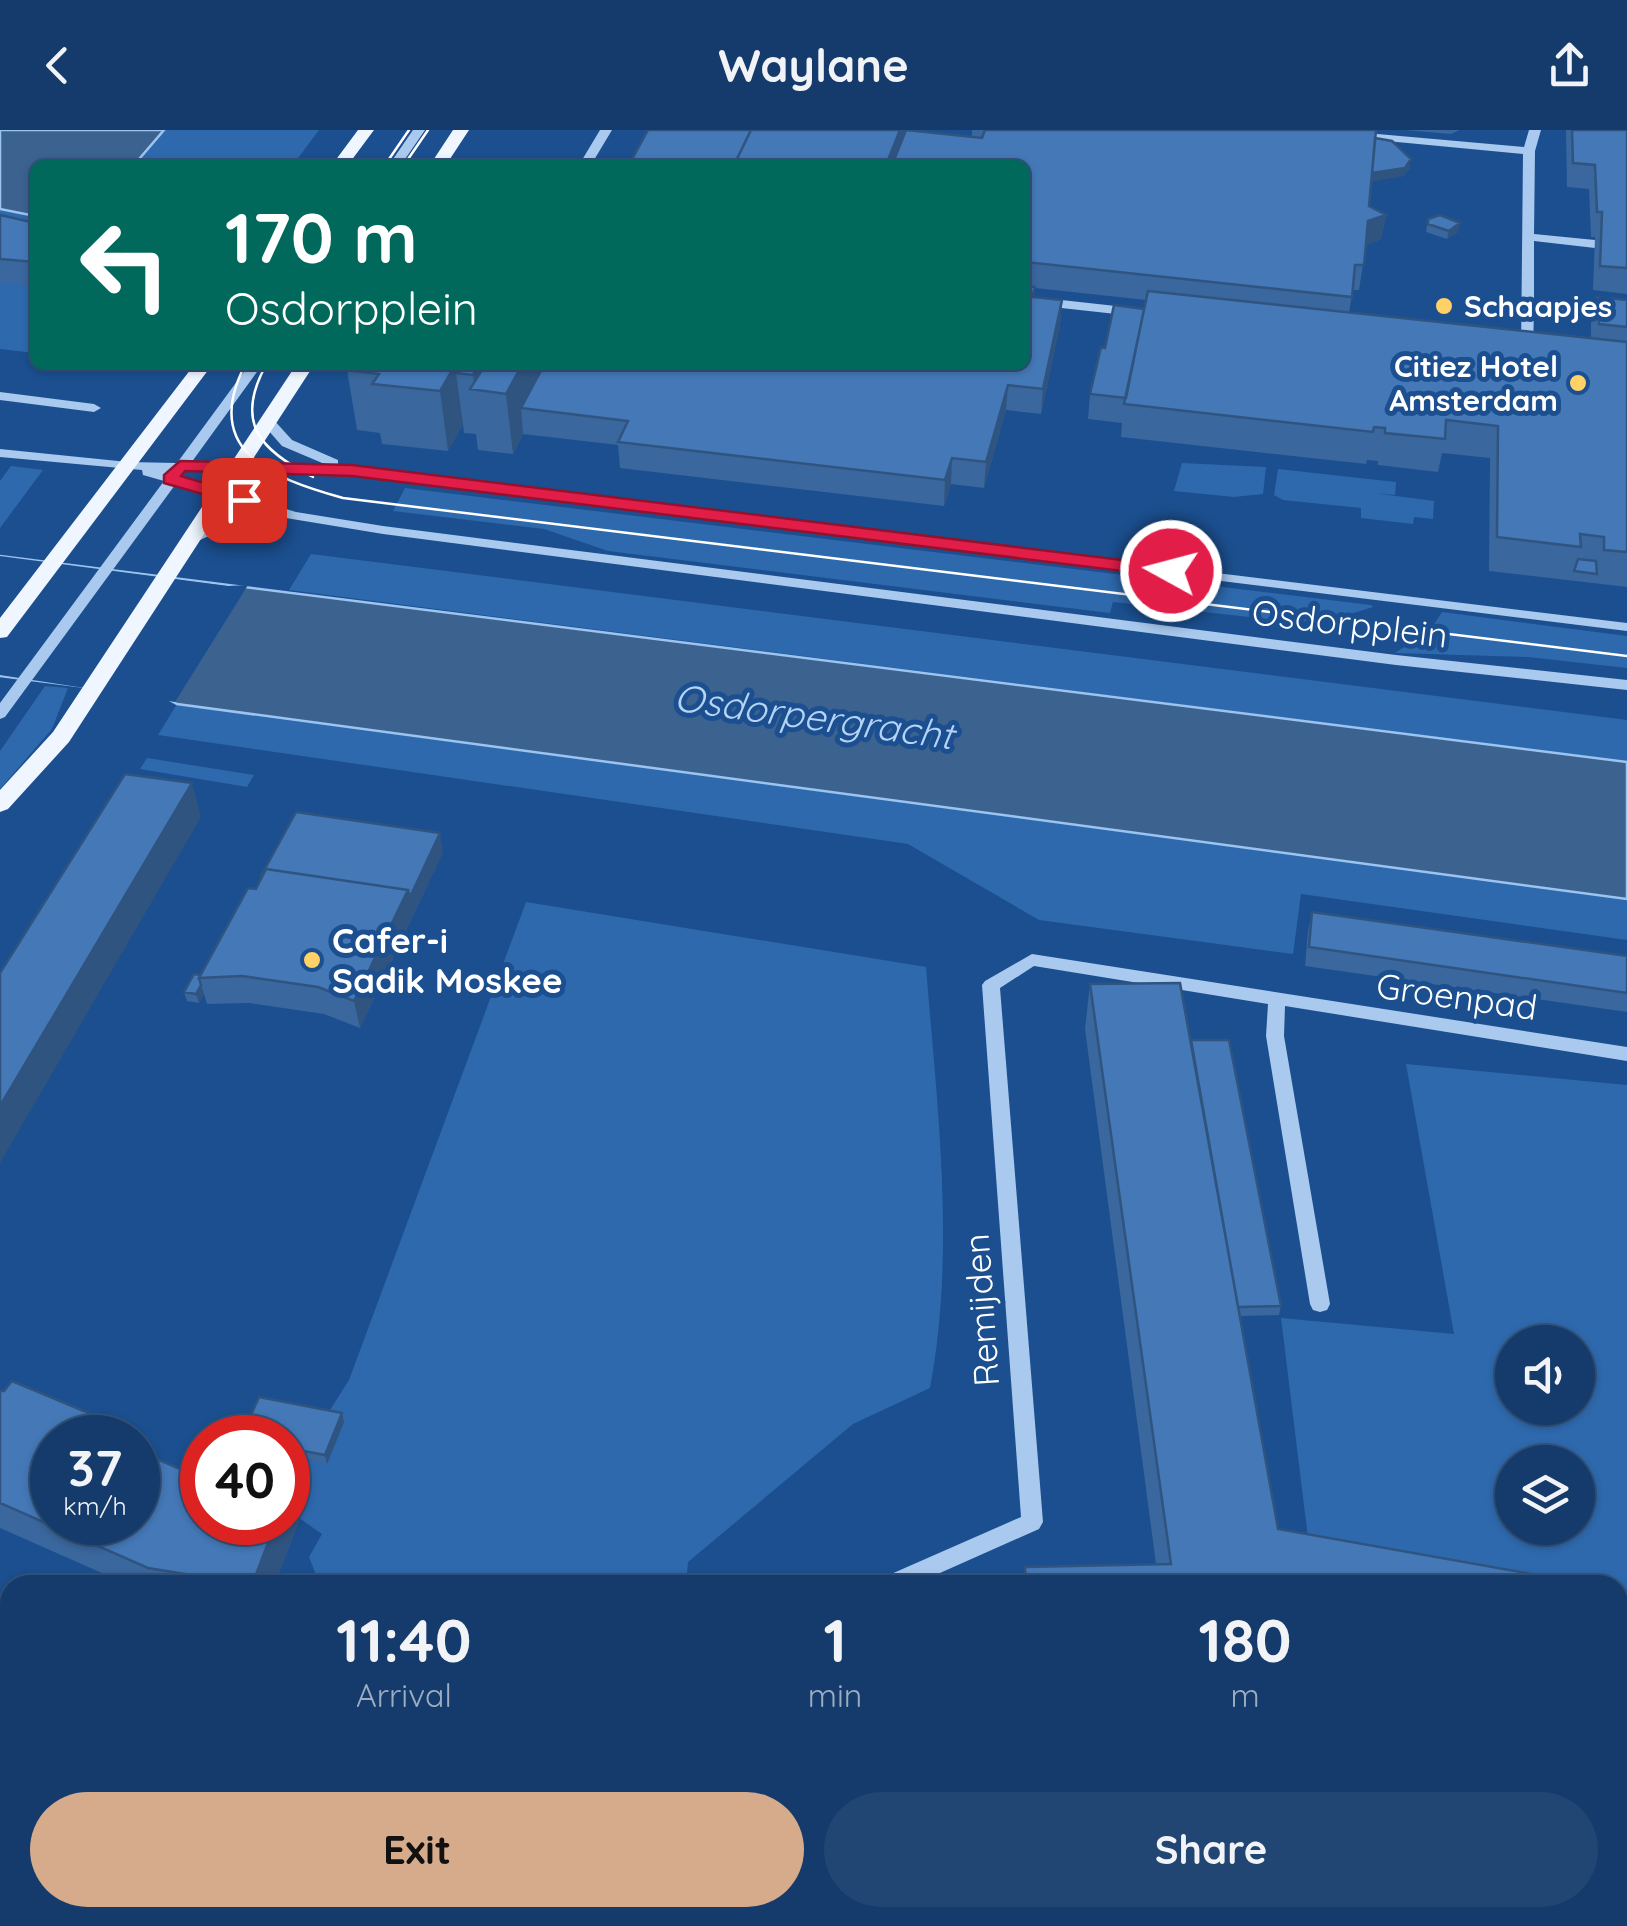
<!DOCTYPE html>
<html lang="en">
<head>
<meta charset="utf-8">
<style>
	:root { --surface:#143b6b; --page:#214673; --text:#f1f3f6; --muted:#9dadc1; --line:#33557e; --accent:#d6ab8b }
	body { margin:0; font-family:Quicksand,sans-serif; background:var(--page); color:var(--text); height:100vh; display:flex; flex-direction:column; font-size:38px; white-space:nowrap }
	* { box-sizing:border-box; margin:0 }
	p { font-size:32px; color:var(--muted) }
	.icon { flex:none; width:55px; height:55px; fill:none; stroke:currentColor; stroke-width:2; stroke-linecap:round; stroke-linejoin:round }
	.map { position:relative; flex:1; overflow:hidden }
	.details { position:absolute; left:0px; top:1445px; width:1628px; height:352px; display:flex; flex-direction:column; background:var(--surface); border-radius:30px 30px 0 0; box-shadow:0 2px 8px #0004,0 0 0 2px var(--line) }
	.details>* { flex:none }
	.banner { position:absolute; left:30px; top:30px; width:1000px; height:210px; border-radius:15px; box-shadow:0 2px 8px #0004,0 0 0 2px var(--line); background:#00695c; color:#fff; overflow:hidden }
	.controls { position:absolute; left:1495px; top:1195px; display:grid; gap:20px }
	.controls a { display:grid; place-items:center; width:100px; height:100px; border-radius:50%; background:var(--surface); box-shadow:0 2px 8px #0004,0 0 0 2px var(--line); font-size:50px }
	.speed { position:absolute; left:30px; top:1285px; display:flex; gap:20px; font-size:50px; font-weight:700; text-align:center }
	.speed>* { display:grid; place-content:center; width:130px; height:130px; border-radius:50%; background:var(--surface); box-shadow:0 2px 8px #0004,0 0 0 2px var(--line); line-height:1 }
	.speed small { font-size:25px; font-weight:400 }
	.speed .limit { border:15px solid #d22; background:#fff; color:#111 }
	.pin { position:absolute; display:grid; place-items:center; width:85px; height:85px; color:#fff; margin:-42px; border-radius:20px; box-shadow:0 5px 15px #0006 }
	.me { position:absolute; width:110px; margin:-55px; rotate:277deg; stroke-linejoin:round; filter:drop-shadow(0 0 8px #0008) }
	.turn { display:flex; align-items:center; gap:35px; height:210px; padding:0 30px; font-size:45px }
	.turn .icon { width:130px; height:130px; stroke-width:2.5 }
	.turn b { display:block; font-size:70px; line-height:85px }
	.eta { display:flex; justify-content:space-evenly; align-items:center; height:170px; text-align:center }
	.eta b { font-size:60px; font-weight:700; line-height:70px }
	.button { display:flex; gap:20px; margin-top:auto; padding:20px 30px }
	.button a { flex:1; height:115px; border-radius:60px; background:var(--accent); color:#111; font-size:40px; font-weight:700; line-height:115px; text-align:center }
	.button a+a { background:var(--page); color:var(--text) }
	header { display:flex; justify-content:space-between; align-items:center; height:130px; padding:0 30px; background:var(--surface); font-size:45px; font-weight:700 }
	.map>svg:first-child { display:block }
	.green { fill:#2e69ad; fill-rule:evenodd }
	.water { fill:#3c6290; stroke:#9cc4f0; stroke-width:2.5 }
	.pier { fill:#1b4f8f }
	.lines { fill:none; stroke-linecap:round; stroke-linejoin:round }
	.minor { fill:#a9c9ee; fill-rule:evenodd }
	.major { fill:#f0f6ff; fill-rule:evenodd }
	.tram { stroke:#fff; stroke-width:2.5 }
	.wall { fill:#3a679d }
	.shaded-wall { fill:#305480 }
	.building { fill:#4478b7; stroke:#305480; stroke-width:2.5 }
	.route { fill:#e11d48; stroke:#92132f; stroke-width:2.5 }
	.poi-dot { fill:#ffd166; stroke:#1b4f8f; stroke-width:4 }
	.labels { text-anchor:middle; dominant-baseline:central; stroke-width:10; stroke-linejoin:round; paint-order:stroke }
	.far-poi-label { font-size:30px; font-weight:bold; fill:#fff; stroke:#1b4f8f; text-anchor:start }
	.street-label { font-size:35px; fill:#fff; stroke:#1b4f8f }
	.poi-label { font-size:35px; font-weight:bold; fill:#fff; stroke:#1b4f8f; text-anchor:start }
	.water-label { font-size:38px; font-style:italic; fill:#b5d3f5; stroke:#1b4f8f }
</style>
</head>
<body>
<header><svg class="icon" aria-label="back" viewBox="0 0 24 24"><path d="M15 5l-7 7 7 7"/></svg>Waylane<svg class="icon" aria-label="share" viewBox="0 0 24 24"><path d="M12 15V3M7 8l5-5 5 5M5 13v7h14v-7"/></svg></header>
<div class="map">
<svg width="1627" height="1796" viewBox="0 0 1627 1796">
	<rect width="100%" height="100%" fill="#1b4f8f"/>
	<path class="green" d="M41 0H319L293 35H35V223L0 219V43Z
		M1182 333 1266 337 1263 364 1234 367 1174 361Z
		M11 336 43 340 0 398V351Z
		M1278 339 1396 352 1395 365 1373 363 1434 371 1433 389 1414 387 1413 394 1361 388V378L1283 370 1274 365Z
		M405 358 1371 475 1373 477 1338 488 1296 492 1113 472 1110 483 608 421 544 399 393 381Z
		M311 424 1627 590V632L289 460Z
		M1442 482 1627 506V538L1528 527 1395 523 1431 499Z
		M45 556 68 558 52 599 0 659V621Z
		M177 574 1627 769V810L1301 764 1293 824 1039 790 908 714 158 605Z
		M147 628 254 645 247 657 140 639Z
		M526 772 926 837C937 975 956 1121 930 1258L853 1294 688 1432 686 1455H320L309 1427 322 1404 299 1388 288 1348 299 1329 327 1333 344 1292 325 1288 349 1250Z
		M1406 934 1627 955V1476L1618 1474V1455H1514L1309 1416 1281 1188 1454 1204ZM1512 1212H1578V1278H1512ZM1512 1332H1578V1398H1512Z"/>
	<path class="water" d="M0 0H164L134 35H35V86L0 79Z
		M0 426 1627 632V769L177 574 164 567 0 546Z"/>
	<path class="pier" d="M0 426 228 456 248 455 175 572 0 545Z"/>
	<g class="lines">
		<path class="minor" d="M413 0H425L401 35H389Z
			M600 0H612L591 35H579Z
			M1529 0H1541L1535 21 1534 104 1595 110 1601 114 1595 118 1534 111V171L1627 181V189L1534 178 1533 223 1527 227 1521 223 1523 24 1355 8 1349 5 1355 2 1524 17Z
			M1025 166 1134 178 1140 182 1134 186 1025 174Z
			M249 235H262L191 333 327 335 282 316 261 292 268 288 273 289 292 310 338 330V336L1627 493V501L353 344 185 341 180 347 296 382 383 396 1396 525 1627 550V560L1396 535 383 404 286 388 231 396 191 414 186 413V407L223 389 270 383 175 355 5 587 0 589V573L164 351 143 345 142 340 0 327V319L128 332 177 333Z
			M0 262 94 274 101 278 94 282 0 270Z
			M1032 824 1627 917V931L1285 876 1284 906 1330 1174 1327 1180 1320 1182 1313 1180 1310 1174 1266 906 1268 874 1034 836 1000 858 1043 1392 1039 1399 913 1455H879L882 1448 1021 1387 982 855 985 851Z
			M1618 1679 1627 1680V1702L1618 1701Z
			M10 1732V1770L0 1777V1739Z
			M848 1788H872L873 1796H849Z
			M1193 1788H1217L1218 1796H1194Z"/>
		<path class="major" d="M358 0H374L348 35H332Z
			M453 0H469L446 35H430Z
			M194 235H212L7 507 0 508V488Z
			M296 235H314L69 612 8 679 0 682V660L53 602Z"/>
		<path class="tram" d="M385 35 409 0
			M404 35 428 0
			M245 235C201 321 271 348 343 368L1627 526
			M266 235C234 293 260 320 313 347"/>
	</g>
	<path class="wall" d="M972 0H1376L1375 8 1410 38 1403 46 1372 51 1369 76 1386 85 1381 109 1366 115 1359 160H1353L1349 182 1591 208V192L1597 167 1627 170V457L1489 441 1490 328 1442 323 1438 342 1378 335V331L1367 330 1366 334 1121 307 1122 293 1088 289 1090 264 1105 218 1144 179 1146 170 1035 158 1034 167 1062 170 1060 195 1041 284 1006 280 984 358 951 354 944 376 620 338 618 315 523 304 513 324 478 320 476 304 464 303 463 294 448 321 382 314 380 303 357 300 347 240 351 235H1025V35L904 4 972 7Z
		M1404 0H1460L1451 4Z
		M1566 0H1627V164L1593 160 1595 107H1591L1589 59 1567 57Z
		M0 85 35 93V156L0 153Z
		M1428 89 1458 102 1447 109 1426 102Z
		M443 722 360 898 324 884 249 873 207 874 204 864 199 873 187 871 184 862 200 845 256 759 261 749V746Z
		M1312 782 1627 826V882L1305 836 1308 801Z
		M1090 854 1191 910 1281 1176 1279 1185 1240 1186 1278 1399 1593 1455H1022L1025 1437 1156 1434 1085 899Z
		M0 1261 146 1307 154 1328 187 1342 294 1347 304 1379 274 1455H129L0 1398Z
		M344 1292 327 1334 288 1326V1308Z
		M1618 1459 1627 1461V1607L1618 1605Z
		M948 1788H1141L1142 1796H949Z"/>
	<path class="shaded-wall" d="M900 0H905L904 28 901 35H886Z
		M1411 29 1410 38 1403 46 1369 52 1371 43Z
		M1386 85 1381 109 1363 116 1368 91Z
		M1460 93 1458 102 1447 109 1449 101Z
		M1062 170 1060 195 1041 284 1043 259Z
		M455 235H459L460 243H456L463 294 448 321 440 261Z
		M479 235H481L485 261 475 260 473 245Z
		M522 235H559L521 278 523 304 513 324 506 264Z
		M1008 255 1006 280 984 358 986 332Z
		M952 328 951 354 944 376 945 350Z
		M192 653 201 687 0 1033V976Z
		M440 703 443 722 360 898 354 871 408 760Z
		M201 855 204 864 199 873 196 864Z
		M342 1283 344 1292 327 1334 325 1325Z
		M146 1307 158 1339 138 1326V1317Z
		M294 1347 304 1379 274 1455H252L276 1392H288V1364Z
		M10 1635V1699L0 1721V1657Z
		M131 1788H151L148 1796H128Z
		M515 1788H534L531 1796H512Z"/>
	<path class="building" d="M648 0H751L734 35H629Z
		M751 0H900L886 35H734Z
		M906 0 982 8 985 0H1376L1369 76 1386 85 1368 91 1364 135H1355L1352 167 1025 132V35H892Z
		M1572 0H1627V138L1600 136 1602 82H1597L1595 35 1573 33Z
		M1375 8 1392 11 1411 29 1405 38 1372 43Z
		M0 85 35 93V132L0 129Z
		M1440 85 1460 93 1449 101 1428 94V89Z
		M1025 156 1035 157 1032 167 1062 170 1043 259 1008 255 986 332 952 328 945 350 618 312 628 291 521 278 544 235H1025Z
		M1148 161 1627 212V422L1604 420V407L1580 404 1581 417 1497 407 1498 296 1446 290 1445 309 1385 303V298L1374 297 1373 302 1124 274Z
		M1597 167 1627 170V197L1599 194Z
		M1114 175 1144 179 1126 268 1090 264 1101 217 1105 218Z
		M351 235H455L440 261 372 254 379 244 347 240Z
		M461 235H479L473 245 456 243Z
		M485 235H522L506 264 470 259Z
		M1578 429 1596 431 1597 444 1574 441Z
		M125 644 192 653 0 976V843Z
		M296 682 440 703 410 767 408 760 266 739 262 747 261 746Z
		M266 739 408 760 354 871 318 857 242 846 199 848 248 758 256 759Z
		M1312 782 1627 826V863L1309 817Z
		M194 844 200 845 199 848 201 855 196 864 184 862Z
		M1180 853 1278 1399 1593 1455H1026L1025 1437 1171 1434 1090 854Z
		M1191 910H1229L1281 1176 1238 1177Z
		M12 1251 146 1307 138 1317V1308H52V1392H138V1321L187 1342 193 1331 202 1332V1392H276L252 1455 148 1438 0 1373V1261H4Z
		M259 1267 342 1283 325 1325 288 1318V1308H241Z
		M288 1346 294 1347 288 1364Z
		M1618 1459 1627 1461V1564L1618 1562Z
		M0 1506 10 1508V1635L0 1657Z
		M19 1788H131L128 1796H35L17 1792Z
		M144 1788H515L512 1796H141Z
		M954 1788H1079L1080 1796H955Z
		M1079 1788H1141L1142 1796H1080Z"/>
	<path class="route" d="M180 331 352 335 1171 436 1180 441 1171 447 352 346 185 341 181 346 251 367 253 370 244 376 164 353V345Z"/>
	<g class="poi-dot">
		<circle cx="1444" cy="176" r="10"/>
		<circle cx="1578" cy="253" r="10"/>
		<circle cx="312" cy="830" r="10"/>
	</g>
	<g class="labels">
		<g class="far-poi-label">
			<text x="1464" y="176">Schaapjes</text>
			<text x="1558" y="236" text-anchor="end">Citiez Hotel<tspan x="1558" dy="34">Amsterdam</tspan></text>
		</g>
		<g class="street-label">
			<text transform="translate(1350 493) rotate(7)">Osdorpplein</text>
			<text transform="translate(1457 866) rotate(8)">Groenpad</text>
			<text transform="translate(981 1180) rotate(-94)">Remijden</text>
		</g>
		<g class="poi-label">
			<text x="332" y="810">Cafer-i<tspan x="332" dy="40">Sadik Moskee</tspan></text>
		</g>
		<g class="water-label">
			<text transform="translate(814 586) rotate(8)">Osdorpergracht</text>
		</g>
	</g>
</svg>
<div class="controls">
<a><svg class="icon" aria-label="sound" viewBox="0 0 24 24"><path d="M4 9h4l5-4v14l-5-4H4zM17 9q2 3 0 6"/></svg></a>
<a><svg class="icon" aria-label="layers" viewBox="0 0 24 24"><path d="M12 4l9 5-9 5-9-5zM3 14l9 5 9-5"/></svg></a>
</div>
<div class="speed"><div>37<small>km/h</small></div><div class="limit">40</div></div>
<div class="pin" style="left:244px;top:370px;background:#d93025"><svg class="icon" aria-label="arrive" viewBox="0 0 24 24"><path d="M6 21V4h12l-3 4 3 4H6"/></svg></div>
<svg class="me" style="left:1171px;top:441px" viewBox="-20 -20 40 40"><circle r="17" fill="#e11d48" stroke="#fff" stroke-width="3"/><path d="M0-11L8 9 0 5-8 9z" fill="#fff"/></svg>
<div class="banner">
<div class="turn"><svg class="icon" aria-label="left" viewBox="0 0 24 24"><path d="M17 20v-9H6M10 6l-5 5 5 5"/></svg><div><b>170 m</b>Osdorpplein</div></div>
</div>
<section class="details">
<div class="eta">
<div><b>11:40</b><p>Arrival</p></div>
<div><b>1</b><p>min</p></div>
<div><b>180</b><p>m</p></div>
</div>
<div class="button"><a>Exit</a><a>Share</a></div>
</section>
</div>
</body>
</html>
